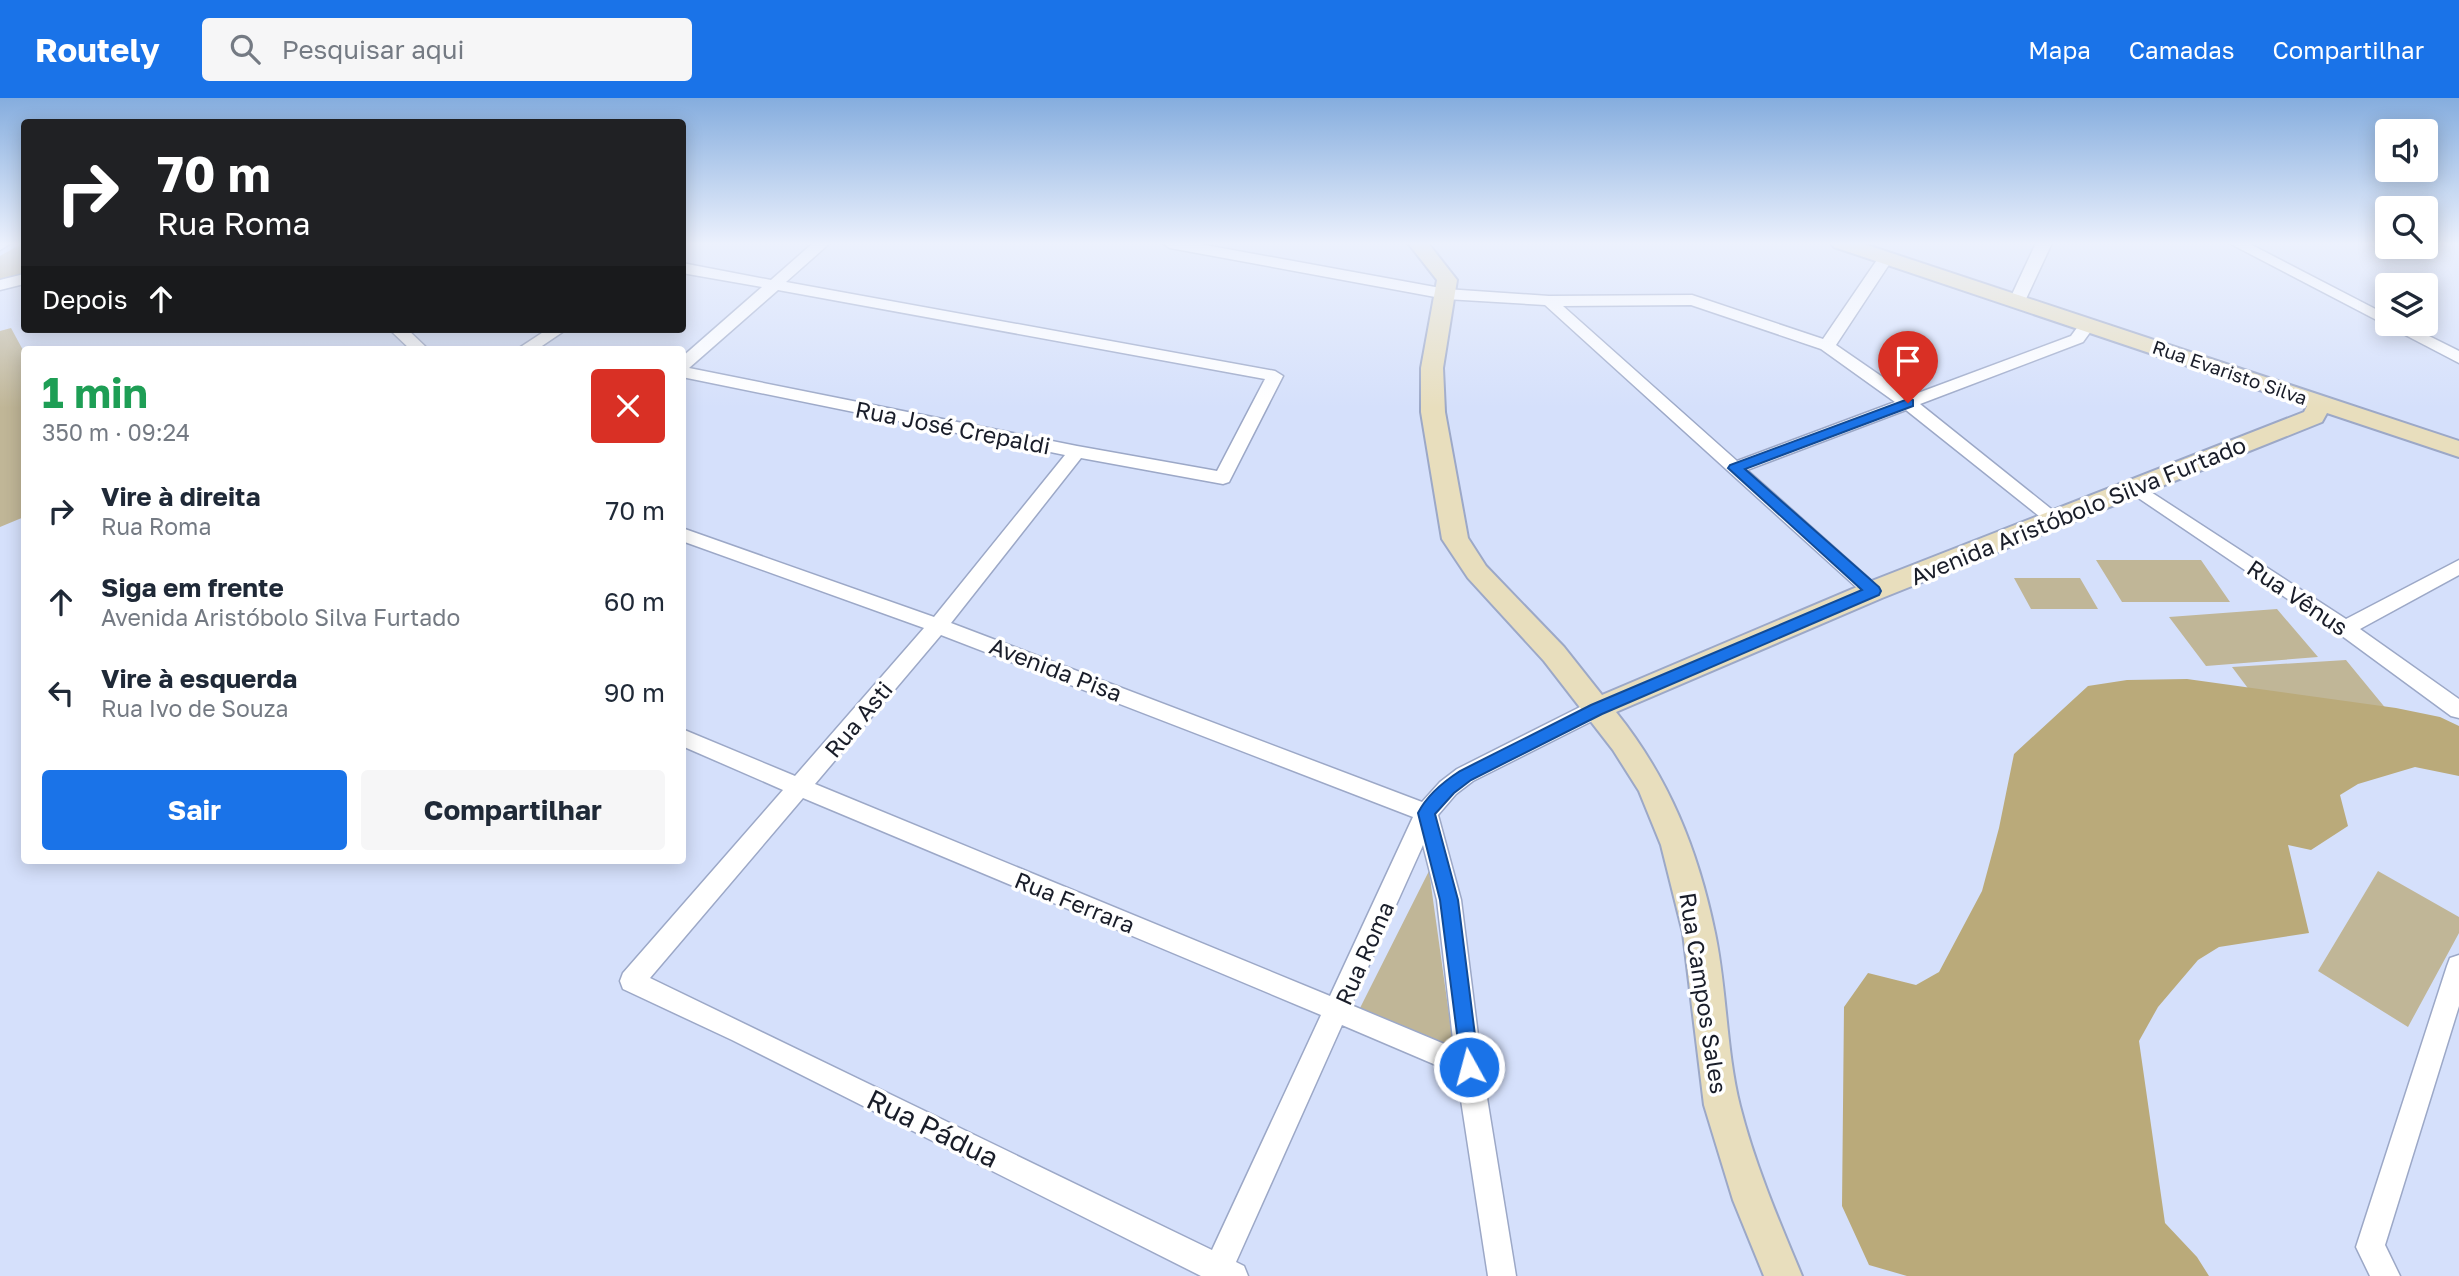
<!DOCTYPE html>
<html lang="pt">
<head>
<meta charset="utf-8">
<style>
	:root { --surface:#fff; --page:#f6f6f7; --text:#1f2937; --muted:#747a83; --accent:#1a73e8 }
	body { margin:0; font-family:"Golos Text",sans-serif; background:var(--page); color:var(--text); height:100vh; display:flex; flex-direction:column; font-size:26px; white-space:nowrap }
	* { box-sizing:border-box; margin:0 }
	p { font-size:23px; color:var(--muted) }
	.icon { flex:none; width:38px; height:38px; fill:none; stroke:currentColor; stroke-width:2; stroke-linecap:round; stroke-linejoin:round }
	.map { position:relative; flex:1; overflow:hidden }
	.drawer { position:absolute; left:21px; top:248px; width:665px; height:518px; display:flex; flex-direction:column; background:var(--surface); border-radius:7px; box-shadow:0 4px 18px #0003 }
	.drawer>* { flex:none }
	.banner { position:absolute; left:21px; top:21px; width:665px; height:214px; border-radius:7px; box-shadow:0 4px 18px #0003; background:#202124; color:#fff; overflow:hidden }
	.controls { position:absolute; left:2375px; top:21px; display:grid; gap:14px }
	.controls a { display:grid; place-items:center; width:63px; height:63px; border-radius:7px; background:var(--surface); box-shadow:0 4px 18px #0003; font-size:35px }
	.pin { position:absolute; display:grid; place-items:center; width:60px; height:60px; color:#fff; margin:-72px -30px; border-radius:50% 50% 50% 0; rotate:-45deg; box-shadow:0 0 7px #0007 }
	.pin .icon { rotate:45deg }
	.me { position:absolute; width:77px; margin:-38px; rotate:353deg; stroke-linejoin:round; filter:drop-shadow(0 0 5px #0008) }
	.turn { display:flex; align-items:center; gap:24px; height:147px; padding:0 21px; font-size:32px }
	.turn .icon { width:91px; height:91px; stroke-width:2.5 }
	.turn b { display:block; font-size:49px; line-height:60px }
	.then { display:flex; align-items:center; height:66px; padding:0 21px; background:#0003; gap:14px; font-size:26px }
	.round { display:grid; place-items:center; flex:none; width:74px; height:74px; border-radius:7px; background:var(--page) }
	.summary { display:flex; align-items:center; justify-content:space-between; height:119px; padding:0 21px }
	h1 { font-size:42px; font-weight:700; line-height:52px; color:#1e9e55 }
	.primary-button { display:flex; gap:14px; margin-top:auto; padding:14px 21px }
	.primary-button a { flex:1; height:80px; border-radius:7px; background:var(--accent); color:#fff; font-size:28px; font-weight:700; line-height:80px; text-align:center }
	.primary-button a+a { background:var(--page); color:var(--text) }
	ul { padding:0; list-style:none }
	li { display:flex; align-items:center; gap:21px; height:91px; padding:0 21px }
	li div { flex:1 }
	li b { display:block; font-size:26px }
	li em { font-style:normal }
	header { display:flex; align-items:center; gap:42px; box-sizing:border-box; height:98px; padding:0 35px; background:var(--accent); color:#fff }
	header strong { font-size:33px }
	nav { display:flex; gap:38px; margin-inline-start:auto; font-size:24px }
	.search { width:490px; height:63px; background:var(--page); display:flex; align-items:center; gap:18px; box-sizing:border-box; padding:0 24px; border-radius:7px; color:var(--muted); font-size:26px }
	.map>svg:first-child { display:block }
	.green { fill:#c0b697 }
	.forest { fill:#baaa7a }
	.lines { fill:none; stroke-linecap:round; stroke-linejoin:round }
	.street-casing { stroke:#9ca8c7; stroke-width:3 }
	.secondary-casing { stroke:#9ca8c7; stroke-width:4 }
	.street { fill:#fff; fill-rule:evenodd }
	.secondary { fill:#e8debd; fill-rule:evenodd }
	.route { fill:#1a73e8; stroke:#114b97; stroke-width:2 }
	.labels { text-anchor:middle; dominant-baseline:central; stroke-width:7; stroke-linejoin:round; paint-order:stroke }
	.far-street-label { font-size:19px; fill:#191d29; stroke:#fff }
	.street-label { font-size:23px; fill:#191d29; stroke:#fff }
	.near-street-label { font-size:28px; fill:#191d29; stroke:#fff }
</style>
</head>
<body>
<header>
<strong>Routely</strong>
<div class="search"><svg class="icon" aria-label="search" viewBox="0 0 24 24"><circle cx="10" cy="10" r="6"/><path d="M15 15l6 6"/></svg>Pesquisar aqui</div>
<nav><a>Mapa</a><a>Camadas</a><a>Compartilhar</a></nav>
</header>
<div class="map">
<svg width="2459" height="1178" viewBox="0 0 2459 1178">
	<rect width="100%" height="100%" fill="#d5e0fb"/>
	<path class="green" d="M21 146 24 148V176L0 182V158Z
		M11 230 24 254V419L0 429V233Z
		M2096 462H2201L2230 504H2122Z
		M2014 480H2080L2098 511H2031Z
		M2277 511 2318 559 2206 568 2169 519Z
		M2346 562 2401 629 2283 637 2232 569Z
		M1429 773 1454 952 1360 910Z
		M2378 773 2459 819V835L2408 929 2318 873Z"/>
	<path class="forest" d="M2187 581 2396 610 2440 619 2459 628V678L2415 669 2358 686 2340 697 2348 728 2311 752 2288 747 2309 835 2219 849 2198 862 2158 909 2139 943 2165 1125 2197 1159 2209 1178H1907L1869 1167 1842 1108 1844 909 1868 875 1916 887 1939 874 1982 793 1999 730 2014 656 2088 588 2127 582Z"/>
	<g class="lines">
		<g class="street-casing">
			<path id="street" d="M0 145H11L0 152Z
				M813 145H830L786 184 1275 273 1283 278 1229 384 1223 386 1081 360 951 525 1422 704 1440 684 1457 671 1588 605 1596 603 1604 605 1607 611 1604 617 1473 683 1456 696 1438 717 1461 802 1482 969 1516 1178H1488L1457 976 1342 927 1236 1164 1244 1168 1248 1178H1201L732 942 623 891 620 883 623 875 783 692 682 648V631L795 678 924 530 682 443V430L934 519 1065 357 682 279V259L762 189 682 175V165L771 182ZM778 192 1265 281 1217 373 1077 348 689 270ZM941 537 1413 719 1330 898 815 686ZM803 700 1321 917 1212 1152 650 880ZM1423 747 1437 802 1454 950 1351 907Z
				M1162 145H1194L1446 191 1549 198 1692 197 1823 241 1881 156H1891L1894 159 1836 247 1910 298 2071 238 2082 223H2094L2096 226 2083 244 1920 306 2065 422 2063 426H2049L1906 312 1747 372 1883 493 1880 498H1866L1545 207 1446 201 1170 150ZM1691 207 1821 251 1895 304 1737 363 1563 208Z
				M2036 145H2052L2025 203 2017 208 2011 206 2009 203Z
				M2229 145H2248L2387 217V226H2405L2459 253V265Z
				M24 176V186L0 192V182Z
				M389 231H407L429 252H411Z
				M548 231H567L536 252H516Z
				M2134 383 2346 521 2459 462V477L2360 531 2459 601V620L2451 618 2338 535 2128 393 2125 389Z
				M2459 857V908L2385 1147 2400 1178H2370L2356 1149 2447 868 2450 860Z"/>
		</g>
		<g class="secondary-casing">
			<path id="secondary" d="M1408 145H1428L1457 182 1443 270 1445 314 1468 440 1486 468 1564 549 1602 597 1864 486 2304 314 2307 308 1834 149 1831 145H1861L2459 343V359L2327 315 2322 324 1882 500 1616 614C1669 680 1698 752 1715 835 1727 892 1726 952 1740 1008 1755 1067 1779 1123 1802 1178H1764L1733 1102 1704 1007 1683 835 1661 747 1639 693 1613 652 1544 563 1468 480 1442 441 1421 314V270L1437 182Z"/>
		</g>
		<use href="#street" class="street"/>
		<use href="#secondary" class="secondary"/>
	</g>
	<linearGradient id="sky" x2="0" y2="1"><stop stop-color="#85adde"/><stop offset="0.47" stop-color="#ecf1fd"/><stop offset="1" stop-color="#ecf1fd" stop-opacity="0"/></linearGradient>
	<rect width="2459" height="310" fill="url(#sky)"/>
	<path class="route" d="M1908 301 1913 302V308L1745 371 1879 489 1881 493 1879 497 1602 616 1471 682 1454 695 1435 716 1458 802 1479 969 1476 975 1469 978 1462 975 1440 802 1418 715C1427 697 1443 684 1460 673L1591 607 1862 492 1728 370 1730 367Z"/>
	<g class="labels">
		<g class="far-street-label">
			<text transform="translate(2230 274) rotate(19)">Rua Evaristo Silva</text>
		</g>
		<g class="street-label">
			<text transform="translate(953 329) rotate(11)">Rua José Crepaldi</text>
			<text transform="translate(2078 412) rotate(-22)">Avenida Aristóbolo Silva Furtado</text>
			<text transform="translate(2298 499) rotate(34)">Rua Vênus</text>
			<text transform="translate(1056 571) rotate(21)">Avenida Pisa</text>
			<text transform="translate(858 621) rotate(-50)">Rua Asti</text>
			<text transform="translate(1075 804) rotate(22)">Rua Ferrara</text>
			<text transform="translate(1364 855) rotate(-66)">Rua Roma</text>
			<text transform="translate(1704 895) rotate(81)">Rua Campos Sales</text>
		</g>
		<g class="near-street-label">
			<text transform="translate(933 1030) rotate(26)">Rua Pádua</text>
		</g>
	</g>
</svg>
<div class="controls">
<a><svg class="icon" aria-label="sound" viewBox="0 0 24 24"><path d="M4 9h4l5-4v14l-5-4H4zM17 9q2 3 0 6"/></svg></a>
<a><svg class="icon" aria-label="search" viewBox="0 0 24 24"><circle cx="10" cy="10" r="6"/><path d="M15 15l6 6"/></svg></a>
<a><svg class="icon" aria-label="layers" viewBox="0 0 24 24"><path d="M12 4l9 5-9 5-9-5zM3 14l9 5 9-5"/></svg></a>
</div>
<div class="pin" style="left:1908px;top:305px;background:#d93025"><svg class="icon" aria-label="arrive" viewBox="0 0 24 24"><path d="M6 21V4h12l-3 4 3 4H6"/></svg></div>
<svg class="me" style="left:1469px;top:969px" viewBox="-20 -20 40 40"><circle r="17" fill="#1a73e8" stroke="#fff" stroke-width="3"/><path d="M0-11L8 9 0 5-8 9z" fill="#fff"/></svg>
<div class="banner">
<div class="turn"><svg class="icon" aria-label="right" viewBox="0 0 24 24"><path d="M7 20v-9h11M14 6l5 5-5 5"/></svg><div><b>70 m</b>Rua Roma</div></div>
<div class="then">Depois<svg class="icon" aria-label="ahead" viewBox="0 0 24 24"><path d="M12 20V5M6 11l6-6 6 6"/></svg></div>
</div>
<section class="drawer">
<div class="summary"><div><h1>1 min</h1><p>350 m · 09:24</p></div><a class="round" style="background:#d93025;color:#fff"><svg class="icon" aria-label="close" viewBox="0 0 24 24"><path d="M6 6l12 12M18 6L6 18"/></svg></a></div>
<ul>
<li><svg class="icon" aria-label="right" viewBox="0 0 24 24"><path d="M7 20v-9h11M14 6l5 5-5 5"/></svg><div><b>Vire à direita</b><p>Rua Roma</p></div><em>70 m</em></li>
<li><svg class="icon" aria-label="ahead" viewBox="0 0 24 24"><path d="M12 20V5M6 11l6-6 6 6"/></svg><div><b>Siga em frente</b><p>Avenida Aristóbolo Silva Furtado</p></div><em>60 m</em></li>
<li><svg class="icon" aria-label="left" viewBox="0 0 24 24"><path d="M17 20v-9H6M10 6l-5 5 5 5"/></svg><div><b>Vire à esquerda</b><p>Rua Ivo de Souza</p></div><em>90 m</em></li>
</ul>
<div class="primary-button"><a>Sair</a><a>Compartilhar</a></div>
</section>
</div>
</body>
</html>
